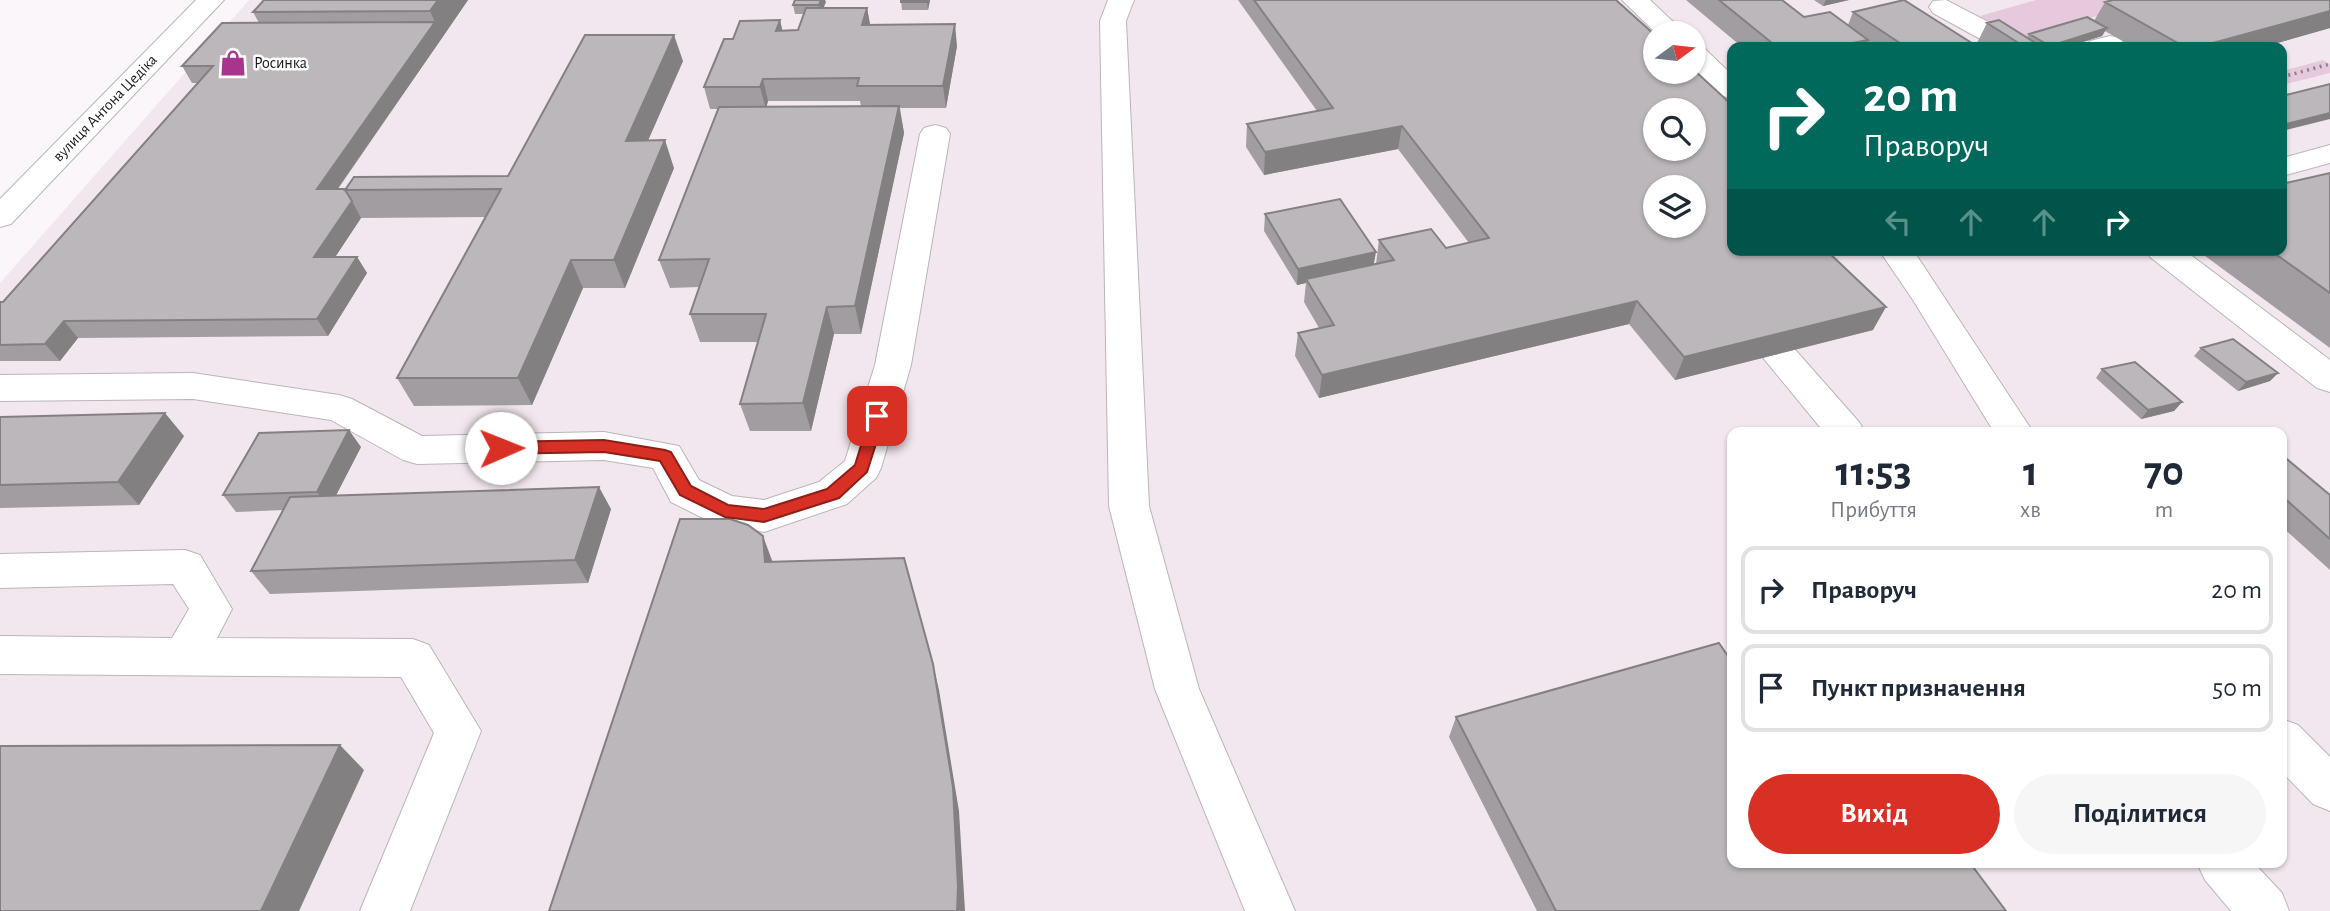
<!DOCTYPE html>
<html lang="uk">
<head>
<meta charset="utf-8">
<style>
	:root { --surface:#fff; --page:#f6f6f7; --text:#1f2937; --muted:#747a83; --line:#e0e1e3; --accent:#d93025 }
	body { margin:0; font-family:"Alegreya Sans",sans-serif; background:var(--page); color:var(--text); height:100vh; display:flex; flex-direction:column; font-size:26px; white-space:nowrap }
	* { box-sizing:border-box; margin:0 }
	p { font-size:23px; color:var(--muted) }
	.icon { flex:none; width:38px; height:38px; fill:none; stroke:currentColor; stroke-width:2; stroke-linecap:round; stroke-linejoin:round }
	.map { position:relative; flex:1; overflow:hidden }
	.drawer { position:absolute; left:1727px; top:427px; width:560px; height:441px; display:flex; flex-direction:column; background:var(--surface); border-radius:14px; box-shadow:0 2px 5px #0004 }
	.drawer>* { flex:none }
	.guide { position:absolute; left:1727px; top:42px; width:560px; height:214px; border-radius:14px; box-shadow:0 2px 5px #0004; background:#00695c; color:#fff; overflow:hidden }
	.needle { width:46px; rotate:75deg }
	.fabs { position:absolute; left:1643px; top:21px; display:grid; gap:14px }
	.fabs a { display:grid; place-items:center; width:63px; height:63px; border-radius:50%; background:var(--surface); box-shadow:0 2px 5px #0004; font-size:35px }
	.pin { position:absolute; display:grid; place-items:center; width:60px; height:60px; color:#fff; margin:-30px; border-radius:14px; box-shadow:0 4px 10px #0006 }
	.me { position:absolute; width:77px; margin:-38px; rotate:89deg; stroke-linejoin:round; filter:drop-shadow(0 0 5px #0008) }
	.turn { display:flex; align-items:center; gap:24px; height:147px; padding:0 21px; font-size:32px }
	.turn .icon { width:91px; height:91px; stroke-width:2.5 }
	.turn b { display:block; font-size:49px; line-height:60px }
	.lanes { display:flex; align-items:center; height:66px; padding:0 21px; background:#0003; justify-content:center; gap:35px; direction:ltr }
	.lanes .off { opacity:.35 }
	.eta { display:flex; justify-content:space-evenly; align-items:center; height:119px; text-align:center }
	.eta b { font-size:42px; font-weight:600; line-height:49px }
	.button { display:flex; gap:14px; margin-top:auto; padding:14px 21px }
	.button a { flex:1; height:80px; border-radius:42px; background:var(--accent); color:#fff; font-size:28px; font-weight:600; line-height:80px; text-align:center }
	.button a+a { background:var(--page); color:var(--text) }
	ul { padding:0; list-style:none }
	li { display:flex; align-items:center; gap:21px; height:88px; margin:0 14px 10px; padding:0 7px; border:4px solid var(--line); border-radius:14px }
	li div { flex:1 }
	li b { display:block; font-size:26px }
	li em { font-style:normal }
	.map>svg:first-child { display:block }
	.built { fill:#f3e7ef; fill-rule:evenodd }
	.green { fill:#e6c9dc }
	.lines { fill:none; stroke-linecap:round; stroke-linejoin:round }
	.minor-casing { stroke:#bab5b8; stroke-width:2 }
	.path { stroke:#878486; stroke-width:3.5; stroke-dasharray:2 4.5; stroke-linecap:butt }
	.minor { fill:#fff; fill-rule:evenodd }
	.wall { fill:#a19da0; fill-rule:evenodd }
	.shaded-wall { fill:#838082 }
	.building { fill:#bbb7ba; stroke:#838082; stroke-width:2; fill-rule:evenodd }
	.route { fill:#d93025; stroke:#8d1f18; stroke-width:2 }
	.labels { text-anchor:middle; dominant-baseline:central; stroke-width:5; stroke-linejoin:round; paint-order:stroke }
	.far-poi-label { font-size:16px; fill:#1a1819; stroke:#fff; text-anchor:start }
	.far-street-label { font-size:16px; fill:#1a1819; stroke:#fff }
</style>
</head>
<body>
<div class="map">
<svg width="2330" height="911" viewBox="0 0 2330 911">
	<rect width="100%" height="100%" fill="#fbf6f9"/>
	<path class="built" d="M249 0H2330V911H0V283ZM1656 33H1694V72H1656ZM1732 47H2282V250H1732ZM1656 110H1694V149H1656ZM1656 187H1694V226H1656ZM1732 432H2282V863H1732Z"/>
	<path class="green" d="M2036 0H2159L2059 26 2025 42 1980 16Z
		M2323 60 2330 64V73L2282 85V71Z"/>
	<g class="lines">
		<g class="minor-casing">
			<path id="minor" d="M196 0H224L11 224 0 227V199Z
				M1108 0H1134L1126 21 1149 506 1199 689 1295 911H1245L1155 689 1109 506 1100 21Z
				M1622 0H1650L1685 33H1656Z
				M1946 0 2025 41 2029 47H1995L1933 13 1929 7 1933 1Z
				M2110 36 2120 38 2124 44 2121 47H2086L2090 41Z
				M1694 46 1704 48 1732 75V98L1722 96 1694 69Z
				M935 125 946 128 950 134 911 365 881 468 876 478 847 504 764 532 711 522 671 502 653 468 604 460 417 464 403 460 331 420 193 399 0 401V375L193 373 339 395 352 399 422 436 604 432 679 446 699 480 732 496 764 500 819 482 845 461 875 365 920 134 924 128Z
				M2330 145V163L2282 176V158Z
				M1879 250H1913L2033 432H1994L1913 300Z
				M2146 250H2184L2330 360V392L2317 388 2150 257Z
				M1778 342 1791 345 1859 422 1865 432H1824L1760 354 1765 345Z
				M185 550 200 555 232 609 217 638 413 639 429 645 481 731 410 911H360L434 733 401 677 0 674V636L172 638 189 609 173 584 0 588V554Z
				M2282 719 2298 725 2330 757V811L2313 804 2282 772Z
				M2197 863H2254L2282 893 2289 911H2231L2205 880Z"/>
		</g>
		<path class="path" d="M2282 77 2330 64"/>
		<use href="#minor" class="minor"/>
	</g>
	<path class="wall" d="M468 0 338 189 508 176 683 61 648 140 674 168 625 288H583L532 405 414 406 397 378 485 217 361 218 335 257H357L367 273 328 336 78 338 60 361H0V302H3L199 83H192L182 66 259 23 253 12Z
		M795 0H825L823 8H867L870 25 957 46 946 108H900L904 133 861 334H834L811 431H750L740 404 758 342H700L690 314 699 287 670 288 659 260 718 109H710L704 87 733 39 780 20 782 30H798L804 14H795L793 5ZM768 101H860L861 106 766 107Z
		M901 0H930L928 10H902Z
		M1238 0H1616L1732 250 1873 330 1675 380 1629 324 1319 398 1295 356 1298 333 1319 328 1304 302 1306 283 1297 285 1264 231 1265 214 1374 265 1376 264 1379 240 1446 248 1469 243 1398 149 1264 175 1246 147 1247 124 1317 111Z
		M1686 0H1782L1804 17 1848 25 1853 12 1978 47H1875L1867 42 1865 47H1742Z
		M1814 0H1849L1823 6Z
		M2330 0V28L2263 47H2133L2105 31 2102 36 2067 47H1979L1976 45 1987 23 2027 38 2029 34 2094 21 2105 2Z
		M2330 173V348L2197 250H2282Z
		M2201 348 2278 373 2270 381 2238 391 2194 356Z
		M2102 369 2182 402 2174 411 2141 419 2096 378Z
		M0 417 184 436 139 505 0 508Z
		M361 447 336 495 611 509 588 583 270 594 251 571 283 510 236 512 223 495Z
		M2282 455 2330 495V570L2282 527Z
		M1456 717 1732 863 2006 911H1537L1449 737Z"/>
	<path class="shaded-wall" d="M438 0H468L442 38 430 11Z
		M821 0H825L826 2 821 14 819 5Z
		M927 0H930L928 10 927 2Z
		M1826 0H1849L1823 6Z
		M867 8 871 29 862 25Z
		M2330 11V28L2263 47H2198Z
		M780 20 785 42 776 31Z
		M435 22 442 38 326 205 317 189Z
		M955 24 957 46 946 108 943 86Z
		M2107 28 2102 36 2067 47H2049L2050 46Z
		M674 35 683 61 636 168 626 141Z
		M1868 40 1865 47H1832Z
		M763 79 768 101 766 109 760 87Z
		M899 106 904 133 861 334 855 306Z
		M2330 113V119L2282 131V125Z
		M1402 126 1398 149 1264 175 1265 152Z
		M665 140 674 168 625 288 614 260Z
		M352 201 361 218 324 274 314 257Z
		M1376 252 1373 269 1306 279V283L1297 285 1298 269Z
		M357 257 367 273 328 336 317 319Z
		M571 260 583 288 532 405 518 378Z
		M1637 301 1629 324 1319 398 1322 375Z
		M827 307 834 334 811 431 803 403Z
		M1886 307 1873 330 1675 380 1684 357Z
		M64 321 78 338 60 361 45 344Z
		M2278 373 2270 381 2238 391 2246 382Z
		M2182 402 2174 411 2141 419 2148 410Z
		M165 413 184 436 139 505 118 482Z
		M349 430 361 447 329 509 317 492Z
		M599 487 611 509 588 583 575 560Z
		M763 536 773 563 765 562Z
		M933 664 939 690 959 811 965 911H957Z
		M340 745 364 770 299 911H261Z"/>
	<path class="building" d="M264 0H438L430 11 253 12Z
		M795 0H821L819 5H793Z
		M901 0H927V2H901Z
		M1254 0H1616L1656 36V72H1694V70L1732 105V250H1826L1886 307 1684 357 1637 301 1322 375 1298 333 1334 325 1306 279 1394 260 1379 240 1431 229 1446 248 1489 238 1402 126 1265 152 1247 124 1333 108ZM1656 110H1694V149H1656ZM1656 187H1694V226H1656Z
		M1719 0H1782L1804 17 1830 12 1868 40 1832 47H1777Z
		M1904 0 1978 47H1906L1853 12Z
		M2113 0H2330V11L2198 47H2185L2105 2Z
		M806 8H867L862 25 955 24 943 86H857L859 78 763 79 760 87H704L724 39H733L740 21 780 20 776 31 798 30Z
		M2087 17 2107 28 2050 46 2029 34Z
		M1999 20 2042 47H2025L1987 23Z
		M435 22 317 189H346L345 190 352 201 314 257H357L317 319 64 321 45 344 0 345V302H3L213 66H182L222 23Z
		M585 35H674L626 141 665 140 614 260H571L518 378H397L501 189 345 190 354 177 508 176Z
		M2330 84V113L2282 125V96Z
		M899 106 855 306 827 307 803 403 740 404 766 314H690L709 259 659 260 719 107Z
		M2330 173V293L2270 250H2282V184Z
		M1340 199 1376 252 1298 269 1265 214Z
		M2233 339 2278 373 2246 382 2201 348Z
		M2135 362 2182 402 2148 410 2102 369Z
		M165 413 118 482 0 485V417Z
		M349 430 317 492 223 495 259 433Z
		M2282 455 2330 495V539L2282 496Z
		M599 487 575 560 251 571 290 497Z
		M680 519H730L748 525 763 536 765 562 904 558 933 664 953 787 958 887 957 911H549Z
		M1719 643 1732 662V863H1970L2006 911H1556L1456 717Z
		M340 745 261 911H0V746Z"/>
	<path class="route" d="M877 411 885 416 867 472 839 498 764 522 725 517 680 495 660 461 604 452 501 454 493 448 501 442 604 440 665 450 671 452 691 486 728 505 764 509 827 489 855 465 870 416Z"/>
	<defs>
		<g id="shop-bare" transform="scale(2.1)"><path d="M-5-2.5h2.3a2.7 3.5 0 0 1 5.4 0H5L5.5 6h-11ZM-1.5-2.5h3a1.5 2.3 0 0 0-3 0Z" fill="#a8348e" stroke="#fff" stroke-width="2.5" paint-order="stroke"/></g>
	</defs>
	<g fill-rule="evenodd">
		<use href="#shop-bare" x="233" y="63"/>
	</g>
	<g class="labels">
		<g class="far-poi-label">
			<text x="254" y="63">Росинка</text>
		</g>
		<g class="far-street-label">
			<text transform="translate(105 108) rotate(-46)">вулиця Антона Цедіка</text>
		</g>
	</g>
</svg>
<div class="fabs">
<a><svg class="needle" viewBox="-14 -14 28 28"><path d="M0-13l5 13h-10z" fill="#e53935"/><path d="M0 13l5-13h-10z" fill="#747a83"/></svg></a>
<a><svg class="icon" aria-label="search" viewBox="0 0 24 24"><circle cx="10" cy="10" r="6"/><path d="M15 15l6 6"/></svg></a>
<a><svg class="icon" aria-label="layers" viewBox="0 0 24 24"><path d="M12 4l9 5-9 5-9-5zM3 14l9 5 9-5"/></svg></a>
</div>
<div class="pin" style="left:877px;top:416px;background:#d93025"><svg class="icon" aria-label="arrive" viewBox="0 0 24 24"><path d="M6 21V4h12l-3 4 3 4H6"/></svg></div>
<svg class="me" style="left:501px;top:448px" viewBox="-20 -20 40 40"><circle r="19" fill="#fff"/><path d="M0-13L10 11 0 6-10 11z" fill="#d93025"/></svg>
<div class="guide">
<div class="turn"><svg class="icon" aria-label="right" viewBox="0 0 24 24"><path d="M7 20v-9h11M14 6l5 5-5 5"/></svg><div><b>20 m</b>Праворуч</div></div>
<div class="lanes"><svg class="icon off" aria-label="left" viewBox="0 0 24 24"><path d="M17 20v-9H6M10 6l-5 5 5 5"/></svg><svg class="icon off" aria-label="ahead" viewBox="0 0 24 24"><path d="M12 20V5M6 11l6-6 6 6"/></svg><svg class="icon off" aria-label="ahead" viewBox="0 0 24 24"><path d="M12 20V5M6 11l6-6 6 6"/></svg><svg class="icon" aria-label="right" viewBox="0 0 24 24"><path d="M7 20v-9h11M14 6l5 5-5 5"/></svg></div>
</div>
<section class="drawer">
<div class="eta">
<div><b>11:53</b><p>Прибуття</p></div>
<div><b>1</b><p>хв</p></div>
<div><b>70</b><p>m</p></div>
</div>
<ul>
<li><svg class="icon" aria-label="right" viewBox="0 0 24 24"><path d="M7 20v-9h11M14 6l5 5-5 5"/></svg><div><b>Праворуч</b></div><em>20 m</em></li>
<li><svg class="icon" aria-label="arrive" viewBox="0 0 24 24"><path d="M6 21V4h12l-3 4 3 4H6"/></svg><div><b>Пункт призначення</b></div><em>50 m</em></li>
</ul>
<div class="button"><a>Вихід</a><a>Поділитися</a></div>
</section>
</div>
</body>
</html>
